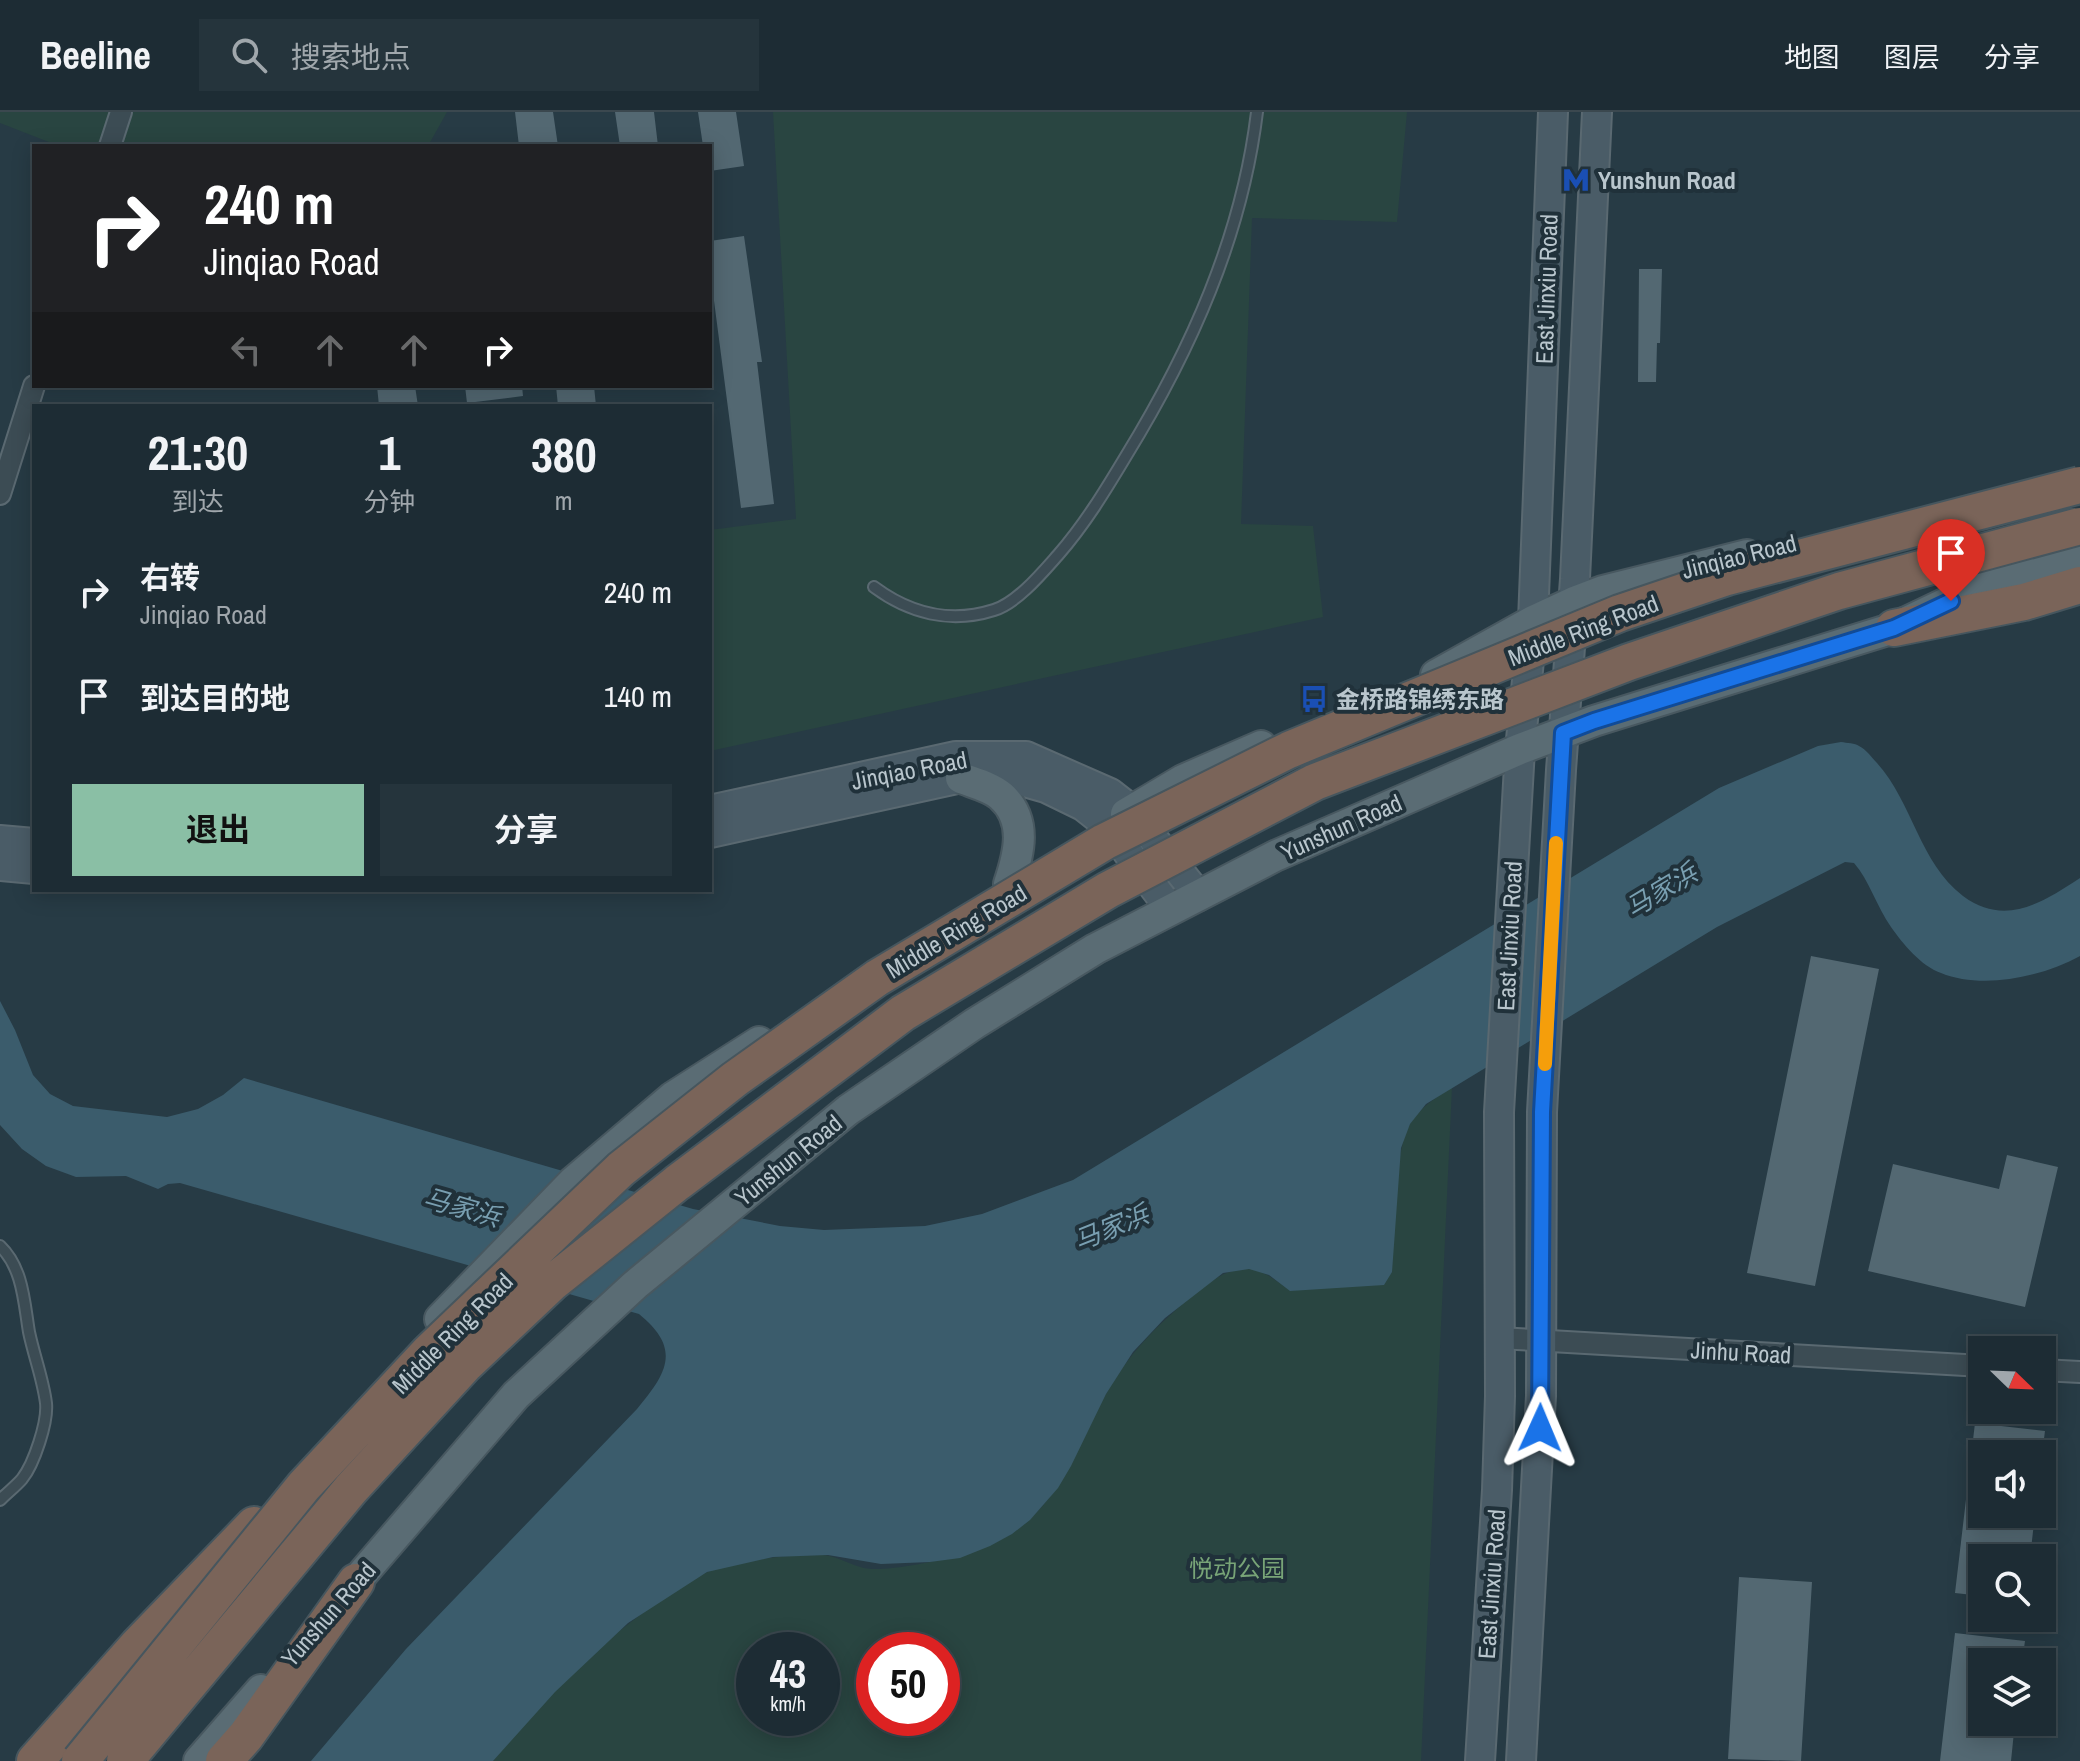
<!DOCTYPE html>
<html lang="zh">
<head>
<meta charset="utf-8">
<style>
	:root { --surface:#1d2c34; --page:#25343c; --text:#f1f3f6; --muted:#a0a7ac; --line:#3b484f; --accent:#8abfa5 }
	body { margin:0; font-family:"Archivo Narrow","Noto Sans SC",sans-serif; background:var(--page); color:var(--text); height:100vh; display:flex; flex-direction:column; font-size:30px; white-space:nowrap }
	* { box-sizing:border-box; margin:0 }
	p { font-size:26px; color:var(--muted) }
	.icon { flex:none; width:44px; height:44px; fill:none; stroke:currentColor; stroke-width:2; stroke-linecap:round; stroke-linejoin:round }
	.map { position:relative; flex:1; overflow:hidden }
	.side { position:absolute; left:32px; top:292px; width:680px; height:488px; display:flex; flex-direction:column; background:var(--surface); border-radius:0px; box-shadow:0 4px 20px #0003,0 0 0 2px var(--line) }
	.side>* { flex:none }
	.banner { position:absolute; left:32px; top:32px; width:680px; height:244px; border-radius:0px; box-shadow:0 4px 20px #0003,0 0 0 2px var(--line); background:#202124; color:#fff; overflow:hidden }
	.needle { width:52px; rotate:113deg }
	.fabs { position:absolute; left:1968px; top:1224px; display:grid; gap:16px }
	.fabs a { display:grid; place-items:center; width:88px; height:88px; border-radius:0px; background:var(--surface); box-shadow:0 4px 20px #0003,0 0 0 2px var(--line); font-size:40px }
	.speed { position:absolute; left:736px; top:1520px; display:flex; gap:16px; font-size:40px; font-weight:700; text-align:center }
	.speed>* { display:grid; place-content:center; width:104px; height:104px; border-radius:50%; background:var(--surface); box-shadow:0 4px 20px #0003,0 0 0 2px var(--line); line-height:1 }
	.speed small { font-size:20px; font-weight:400 }
	.speed .limit { border:12px solid #d22; background:#fff; color:#111 }
	.pin { position:absolute; display:grid; place-items:center; width:68px; height:68px; color:#fff; margin:-82px -34px; border-radius:50% 50% 50% 0; rotate:-45deg; box-shadow:0 0 8px #0007 }
	.pin .icon { rotate:45deg }
	.me { position:absolute; width:88px; margin:-44px; rotate:1deg; stroke-linejoin:round; filter:drop-shadow(0 0 6px #0008) }
	.turn { display:flex; align-items:center; gap:28px; height:168px; padding:0 40px; font-size:36px }
	.turn .icon { width:104px; height:104px; stroke-width:2.5 }
	.turn b { display:block; font-size:56px; line-height:68px }
	.lanes { display:flex; align-items:center; height:76px; padding:0 40px; background:#0003; justify-content:center; gap:40px; direction:ltr }
	.lanes .off { opacity:.35 }
	.eta { display:flex; justify-content:space-evenly; align-items:center; height:136px; text-align:center }
	.eta b { font-size:48px; font-weight:700; line-height:56px }
	.action { display:flex; gap:16px; margin-top:auto; padding:16px 40px }
	.action a { flex:1; height:92px; border-radius:0px; background:var(--accent); color:#111; font-size:32px; font-weight:700; line-height:92px; text-align:center }
	.action a+a { background:var(--page); color:var(--text) }
	ul { padding:0; list-style:none }
	li { display:flex; align-items:center; gap:24px; height:104px; padding:0 40px }
	li div { flex:1 }
	li b { display:block; font-size:30px }
	li em { font-style:normal }
	header { display:flex; align-items:center; gap:48px; box-sizing:border-box; height:112px; padding:0 40px; background:var(--surface); border-bottom:2px solid var(--line) }
	header strong { font-size:38px }
	nav { display:flex; gap:44px; margin-inline-start:auto; font-size:28px }
	.search { width:560px; height:72px; background:var(--page); display:flex; align-items:center; gap:20px; box-sizing:border-box; padding:0 28px; border-radius:0px; color:var(--muted); font-size:30px }
	.map>svg:first-child { display:block }
	.green { fill:#294541; fill-rule:evenodd }
	.water { fill:#3b5c6c }
	.building { fill:#536872 }
	.lines { fill:none; stroke-linecap:round; stroke-linejoin:round }
	.lane-casing { stroke:#5a6971; stroke-width:14 }
	.street-casing { stroke:#5a6971; stroke-width:24 }
	.secondary-casing { stroke:#5a6971; stroke-width:32 }
	.primary-casing { stroke:#485860; stroke-width:34 }
	.highway-casing { stroke:#46565e; stroke-width:40 }
	.lane { stroke:#3c4c54; stroke-width:10 }
	.street { stroke:#3c4c54; stroke-width:20 }
	.secondary { stroke:#4a5c67; stroke-width:28 }
	.primary { stroke:#5a6c74; stroke-width:30 }
	.highway { stroke:#7a6459; stroke-width:36 }
	.highway-bridge-casing { stroke:#46565e; stroke-width:40; stroke-linecap:butt }
	.highway-bridge { stroke:#7a6459; stroke-width:36 }
	.route-casing { stroke:#114b97; stroke-width:20 }
	.route { stroke:#1a73e8; stroke-width:14 }
	.slow { stroke:#f59e0b; stroke-width:14 }
	.labels { text-anchor:middle; dominant-baseline:central; stroke-width:8; stroke-linejoin:round; paint-order:stroke }
	.poi-label { font-size:24px; font-weight:bold; fill:#b9c6cd; stroke:#20313a; text-anchor:start }
	.street-label { font-size:24px; fill:#b9c6cd; stroke:#20313a }
	.park-label { font-size:24px; fill:#78a477; stroke:#20313a }
	.water-label { font-size:26px; font-style:italic; fill:#799fb1; stroke:#20313a }
</style>
</head>
<body>
<header>
<strong>Beeline</strong>
<div class="search"><svg class="icon" aria-label="search" viewBox="0 0 24 24"><circle cx="10" cy="10" r="6"/><path d="M15 15l6 6"/></svg>搜索地点</div>
<nav><a>地图</a><a>图层</a><a>分享</a></nav>
</header>
<div class="map">
<svg width="2080" height="1649" viewBox="0 0 2080 1649">
	<rect width="100%" height="100%" fill="#273b45"/>
	<path class="green" d="M0 0H447L428 34H59L0 11Z
		M773 0H1407L1397 110 1252 106 1241 412 1313 414 1323 505 710 639V418L796 407Z
		M1452 975 1421 1649H493C546 1585 607 1520 679 1477 689 1471 699 1463 710 1459 746 1446 786 1443 823 1443 837 1444 850 1453 864 1456 895 1462 989 1439 1014 1420 1064 1384 1079 1331 1107 1280 1128 1243 1157 1213 1190 1186 1207 1172 1225 1156 1248 1157 1264 1158 1278 1170 1291 1179L1392 1160C1394 1126 1394 1038 1410 1012 1420 995 1437 985 1452 975ZM754 1538H822V1606H754ZM874 1538H942V1606H874Z"/>
	<path class="water" d="M1841 630C1847 631 1855 631 1859 634 1866 637 1872 646 1877 651 1913 691 1919 750 1963 784 2005 815 2042 791 2080 766V844C2042 865 1982 878 1941 861 1921 854 1903 832 1891 815 1877 795 1869 768 1854 751L1845 750 1717 815 1426 992 1410 1012 1401 1036 1392 1160 1384 1173 1290 1179 1269 1163 1249 1157 1223 1161 1165 1206 1133 1240 1106 1282 1071 1354 1058 1376 1030 1408 1012 1422 990 1434 960 1446 930 1450 881 1452 828 1443 773 1445 707 1460 628 1511 555 1580 493 1649H311L406 1537 637 1297C667 1261 682 1237 639 1202L180 1071 168 1072 158 1077 126 1064 76 1065 46 1054 22 1037 0 1013V889L15 918 33 963 50 982 73 994 167 1005 198 997 223 983 244 966 693 1097 780 1114 824 1118 925 1114 982 1102 1073 1068 1719 676 1818 634Z"/>
	<path class="building" d="M515 0H553L558 34H519Z
		M615 0H654L658 34H620Z
		M698 0H736L744 54 710 59V34H703Z
		M744 124 762 250H757L774 392 741 396 710 158V129Z
		M1639 157H1662L1660 231H1657L1656 270H1638Z
		M377 274H415L418 294H379Z
		M465 274H522L523 284 467 291Z
		M556 274H594L596 294H558Z
		M1811 844 1879 857 1815 1174 1747 1161Z
		M2007 1043 2058 1055 2025 1195 1868 1159 1893 1052 1999 1077Z
		M1975 1311 2045 1319 2042 1342H1982V1402H2035L2030 1446H1982V1484L1955 1481Z
		M1739 1465 1812 1470 1801 1649 1728 1647Z
		M1955 1521 2025 1529 2022 1550H1982V1610H2015L2011 1649H1940Z"/>
	<g class="lines">
		<g class="lane-casing">
			<path id="lane" d="M874 475C909 501 950 512 994 498 1017 491 1042 461 1058 443 1085 412 1105 379 1126 344 1191 238 1242 124 1257 0
				M0 1134C23 1156 24 1190 29 1220 34 1244 43 1267 46 1291 48 1310 34 1352 22 1367 16 1374 7 1381 0 1388"/>
		</g>
		<g class="street-casing">
			<path id="street" d="M110 34 121 0
				M0 382 34 274
				M1499 1226 1982 1254
				M2042 1258 2080 1260"/>
		</g>
		<g class="secondary-casing">
			<path id="secondary" d="M710 698 956 644H1026L1110 681 1128 695 1199 784
				M710 721 961 666 1007 665 1046 676 1083 694 1107 713 1171 798
				M0 728 34 731
				M0 754 34 757
				M1480 1649 1497 1378 1500 1284 1499 1000 1520 637 1533 509 1553 0
				M1521 1649 1541 1284 1542 1000 1561 658 1575 467 1597 0"/>
		</g>
		<g class="primary-casing">
			<path id="primary" d="M1436 563 1533 509 1574 490 1603 479 1747 443
				M961 666C974 671 991 675 1001 684 1028 708 1019 742 1009 772
				M1126 702 1183 668 1261 634
				M440 1207 573 1070 673 985 759 930
				M340 1488 516 1283 635 1173 848 998 974 912 1095 837 1275 744 1520 637 1594 609 1894 516 2009 461 2080 446
				M199 1649 261 1578"/>
		</g>
		<g class="highway-casing">
			<path id="highway" d="M1894 516 2024 490 2080 473
				M35 1649 138 1533 254 1413
				M224 1649 246 1624 356 1470"/>
		</g>
		<use href="#lane" class="lane"/>
		<use href="#street" class="street"/>
		<use href="#secondary" class="secondary"/>
		<use href="#primary" class="primary"/>
		<use href="#highway" class="highway"/>
		<g class="highway-bridge-casing">
			<path id="highway-bridge" d="M80 1649 304 1374 429 1240 621 1057 735 967 877 866 1104 730 1289 638 1620 501 1727 465 2080 373
				M125 1649 351 1377 464 1254 552 1171 677 1071 903 901 1108 778 1315 670 1629 550 1839 479 2080 414"/>
		</g>
		<use href="#highway-bridge" class="highway-bridge"/>
	</g>
	<g class="lines">
		<g class="route-casing">
			<path id="route" d="M1540 1316 1542 1000 1563 621 1594 609 1894 516 1951 489"/>
		</g>
		<use href="#route" class="route"/>
		<path class="slow" d="M1545 952 1556 731"/>
	</g>
	<defs>
		<g id="metro-bare" transform="scale(2.16)"><path d="M-5.5 5V-5H-3L0 0L3-5H5.5V5H3V-.5L0 4L-3-.5V5Z" fill="#1a4fb4" stroke="#20313a" stroke-width="2.5" paint-order="stroke"/></g>
		<g id="bus-bare" transform="scale(2.16)"><path d="M-5-6H5V4H4V6H2V4H-2V6H-4V4H-5ZM-3.5-4V0h7V-4ZM-3.5 1.2v1.5H-2V1.2ZM2 1.2v1.5H3.5V1.2Z" fill="#1a4fb4" stroke="#20313a" stroke-width="2.5" paint-order="stroke"/></g>
	</defs>
	<g fill-rule="evenodd">
		<use href="#metro-bare" x="1576" y="68"/>
		<use href="#bus-bare" x="1314" y="587"/>
	</g>
	<g class="labels">
		<g class="poi-label">
			<text x="1598" y="68">Yunshun Road</text>
			<text x="1336" y="587">金桥路锦绣东路</text>
		</g>
		<g class="street-label">
			<text transform="translate(1546 177) rotate(-88)">East Jinxiu Road</text>
			<text transform="translate(1739 444) rotate(-14)">Jinqiao Road</text>
			<text transform="translate(1583 518) rotate(-21)">Middle Ring Road</text>
			<text transform="translate(909 658) rotate(-11)">Jinqiao Road</text>
			<text transform="translate(1341 715) rotate(-24)">Yunshun Road</text>
			<text transform="translate(956 819) rotate(-31)">Middle Ring Road</text>
			<text transform="translate(1509 824) rotate(-87)">East Jinxiu Road</text>
			<text transform="translate(788 1048) rotate(-39)">Yunshun Road</text>
			<text transform="translate(452 1221) rotate(-45)">Middle Ring Road</text>
			<text transform="translate(1741 1240) rotate(3)">Jinhu Road</text>
			<text transform="translate(1491 1472) rotate(-86)">East Jinxiu Road</text>
			<text transform="translate(328 1502) rotate(-49)">Yunshun Road</text>
		</g>
		<g class="park-label">
			<text x="1237" y="1456">悦动公园</text>
		</g>
		<g class="water-label">
			<text transform="translate(1661 778) rotate(-31)">马家浜</text>
			<text transform="translate(462 1095) rotate(16)">马家浜</text>
			<text transform="translate(1111 1115) rotate(-22)">马家浜</text>
		</g>
	</g>
</svg>
<div class="fabs">
<a><svg class="needle" viewBox="-14 -14 28 28"><path d="M0-13l5 13h-10z" fill="#e53935"/><path d="M0 13l5-13h-10z" fill="#a0a7ac"/></svg></a>
<a><svg class="icon" aria-label="sound" viewBox="0 0 24 24"><path d="M4 9h4l5-4v14l-5-4H4zM17 9q2 3 0 6"/></svg></a>
<a><svg class="icon" aria-label="search" viewBox="0 0 24 24"><circle cx="10" cy="10" r="6"/><path d="M15 15l6 6"/></svg></a>
<a><svg class="icon" aria-label="layers" viewBox="0 0 24 24"><path d="M12 4l9 5-9 5-9-5zM3 14l9 5 9-5"/></svg></a>
</div>
<div class="speed"><div>43<small>km/h</small></div><div class="limit">50</div></div>
<div class="pin" style="left:1951px;top:489px;background:#d93025"><svg class="icon" aria-label="arrive" viewBox="0 0 24 24"><path d="M6 21V4h12l-3 4 3 4H6"/></svg></div>
<svg class="me" style="left:1540px;top:1316px" viewBox="-20 -20 40 40"><path d="M0-17L14 15 0 8-14 15z" fill="#1a73e8" stroke="#fff" stroke-width="4"/></svg>
<div class="banner">
<div class="turn"><svg class="icon" aria-label="right" viewBox="0 0 24 24"><path d="M7 20v-9h11M14 6l5 5-5 5"/></svg><div><b>240 m</b>Jinqiao Road</div></div>
<div class="lanes"><svg class="icon off" aria-label="left" viewBox="0 0 24 24"><path d="M17 20v-9H6M10 6l-5 5 5 5"/></svg><svg class="icon off" aria-label="ahead" viewBox="0 0 24 24"><path d="M12 20V5M6 11l6-6 6 6"/></svg><svg class="icon off" aria-label="ahead" viewBox="0 0 24 24"><path d="M12 20V5M6 11l6-6 6 6"/></svg><svg class="icon" aria-label="right" viewBox="0 0 24 24"><path d="M7 20v-9h11M14 6l5 5-5 5"/></svg></div>
</div>
<section class="side">
<div class="eta">
<div><b>21:30</b><p>到达</p></div>
<div><b>1</b><p>分钟</p></div>
<div><b>380</b><p>m</p></div>
</div>
<ul>
<li><svg class="icon" aria-label="right" viewBox="0 0 24 24"><path d="M7 20v-9h11M14 6l5 5-5 5"/></svg><div><b>右转</b><p>Jinqiao Road</p></div><em>240 m</em></li>
<li><svg class="icon" aria-label="arrive" viewBox="0 0 24 24"><path d="M6 21V4h12l-3 4 3 4H6"/></svg><div><b>到达目的地</b></div><em>140 m</em></li>
</ul>
<div class="action"><a>退出</a><a>分享</a></div>
</section>
</div>
</body>
</html>
